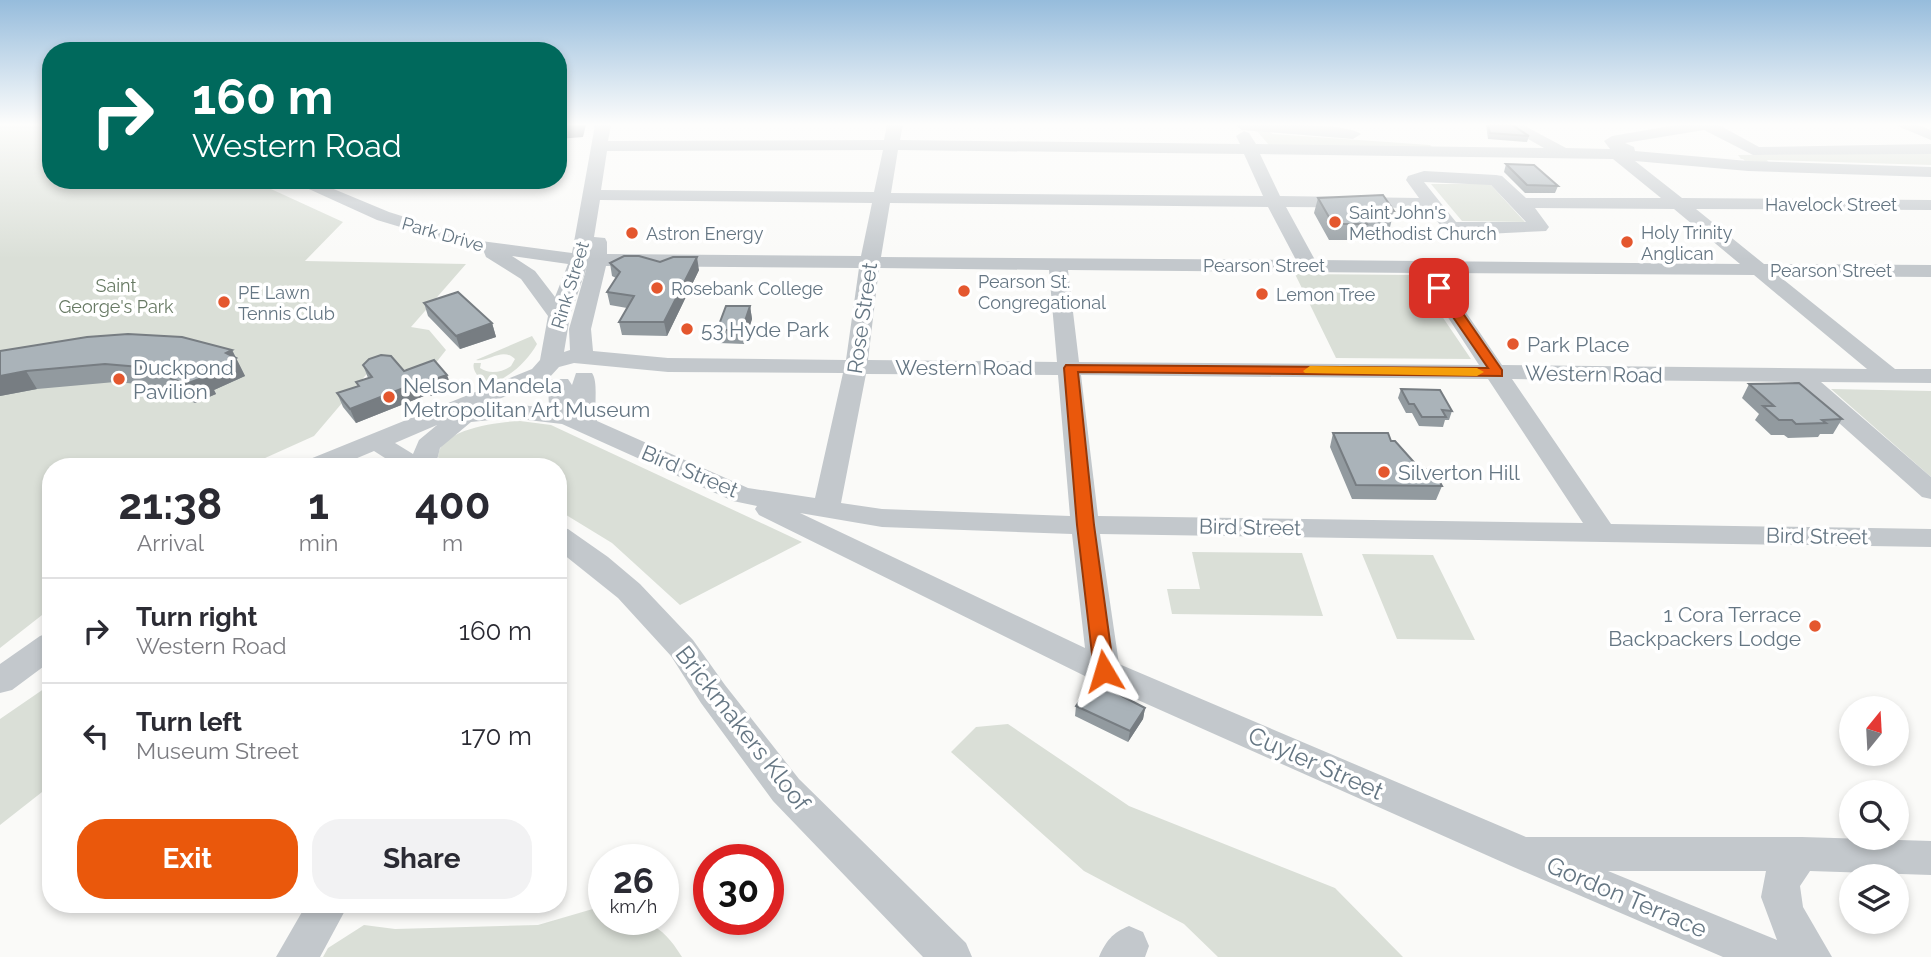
<!DOCTYPE html>
<html lang="en">
<head>
<meta charset="utf-8">
<style>
	:root { --surface:#fff; --page:#f2f2f3; --text:#2b2b33; --muted:#7c7c81; --line:#e1e1e2; --accent:#ea580c }
	body { margin:0; font-family:Raleway,sans-serif; background:var(--page); color:var(--text); height:100vh; display:flex; flex-direction:column; font-size:26px; white-space:nowrap }
	* { box-sizing:border-box; margin:0 }
	p { font-size:23px; color:var(--muted) }
	.icon { flex:none; width:38px; height:38px; fill:none; stroke:currentColor; stroke-width:2; stroke-linecap:round; stroke-linejoin:round }
	.map { position:relative; flex:1; overflow:hidden }
	.drawer { position:absolute; left:42px; top:458px; width:525px; height:455px; display:flex; flex-direction:column; background:var(--surface); border-radius:28px; box-shadow:0 4px 10px #0003 }
	.drawer>* { flex:none }
	.hud { position:absolute; left:42px; top:42px; width:525px; height:147px; border-radius:28px; box-shadow:0 4px 10px #0003; background:#00695c; color:#fff; overflow:hidden }
	.needle { width:46px; rotate:18deg }
	.buttons { position:absolute; left:1839px; top:696px; display:grid; gap:14px }
	.buttons a { display:grid; place-items:center; width:70px; height:70px; border-radius:50%; background:var(--surface); box-shadow:0 4px 10px #0003; font-size:35px }
	.speed { position:absolute; left:588px; top:844px; display:flex; gap:14px; font-size:35px; font-weight:700; text-align:center }
	.speed>* { display:grid; place-content:center; width:91px; height:91px; border-radius:50%; background:var(--surface); box-shadow:0 4px 10px #0003; line-height:1 }
	.speed small { font-size:18px; font-weight:400 }
	.speed .limit { border:10px solid #d22; background:#fff; color:#111 }
	.pin { position:absolute; display:grid; place-items:center; width:60px; height:60px; color:#fff; margin:-30px; border-radius:14px; box-shadow:0 4px 10px #0006 }
	.me { position:absolute; width:77px; margin:-38px; rotate:353deg; stroke-linejoin:round; filter:drop-shadow(0 0 5px #0008) }
	.turn { display:flex; align-items:center; gap:24px; height:147px; padding:0 35px; font-size:32px }
	.turn .icon { width:91px; height:91px; stroke-width:2.5 }
	.turn b { display:block; font-size:49px; line-height:60px }
	.eta { display:flex; justify-content:space-evenly; align-items:center; height:119px; text-align:center }
	.eta b { font-size:42px; font-weight:700; line-height:49px }
	.cta { display:flex; gap:14px; margin-top:auto; padding:14px 35px }
	.cta a { flex:1; height:80px; border-radius:28px; background:var(--accent); color:#fff; font-size:28px; font-weight:700; line-height:80px; text-align:center }
	.cta a+a { background:var(--page); color:var(--text) }
	ul { padding:0; list-style:none }
	li { display:flex; align-items:center; gap:21px; height:105px; padding:0 35px; border-top:2px solid var(--line) }
	li div { flex:1 }
	li b { display:block; font-size:26px }
	li em { font-style:normal }
	.map>svg:first-child { display:block }
	.green { fill:#dadfd7 }
	.lines { fill:none; stroke-linecap:round; stroke-linejoin:round }
	.minor { fill:#c3c8cc; fill-rule:evenodd }
	.wall { fill:#929a9f }
	.shaded-wall { fill:#777d82 }
	.building { fill:#aab3b9; stroke:#777d82; stroke-width:2 }
	.route { fill:#ea580c; stroke:#983908; stroke-width:2 }
	.slow { fill:#f59e0b }
	.poi-dot { fill:#e4572e; stroke:#fff; stroke-width:2.5 }
	.labels { text-anchor:middle; dominant-baseline:central; stroke-width:7; stroke-linejoin:round; paint-order:stroke }
	.far-street-label { font-size:18px; fill:#657683; stroke:#fff }
	.far-poi-label { font-size:18px; fill:#657683; stroke:#fff; text-anchor:start }
	.far-park-label { font-size:18px; fill:#687a64; stroke:#fff }
	.street-label { font-size:21px; fill:#657683; stroke:#fff }
	.poi-label { font-size:21px; fill:#657683; stroke:#fff; text-anchor:start }
	.near-street-label { font-size:24px; fill:#657683; stroke:#fff }
</style>
</head>
<body>
<div class="map">
<svg width="1931" height="957" viewBox="0 0 1931 957">
	<rect width="100%" height="100%" fill="#fafaf8"/>
	<path class="green" d="M0 125H51V180H251L343 222 305 261 466 264 411 327 429 330 446 350 431 369H371L314 436 245 467H51V608L0 648Z
		M1262 129 1273 134 1430 145 1433 148 1269 145 1256 130Z
		M1931 153V165L1767 160 1770 164 1747 163 1743 159 1642 154 1741 159 1738 155Z
		M1431 184H1490L1525 222 1462 221Z
		M1295 274 1414 275 1471 359 1336 358Z
		M532 336 537 344C526 364 505 381 483 387 482 378 471 372 474 363H481L480 368C490 375 502 372 511 366L515 359C502 347 490 362 476 360Z
		M1831 389 1931 391V477Z
		M520 421 551 425 802 542 680 605 612 543 558 510V467H456L441 462 438 457C439 429 497 422 520 421Z
		M1192 552 1302 553 1323 616 1172 614 1167 589H1200Z
		M1362 554 1433 555 1475 640 1397 639Z
		M51 684V785L0 825V719Z
		M1008 724 1129 806 1335 888 1403 957H1218L1184 924 1084 871 951 752 976 727Z
		M603 906 604 919C645 919 660 921 682 957H323L328 948 364 925 395 929 538 925Z"/>
	<g class="lines">
		<path class="minor" d="M595 125H611L608 141 884 140 887 125H903L900 140 1240 144 1236 136 1244 131 1249 133 1256 144 1544 148 1503 125H1523L1566 148 1610 149 1604 141 1612 136 1676 125H1719L1759 147 1931 144V154L1753 155 1704 130 1625 143 1634 147 1635 151 1748 161 1931 167V177L1748 171 1635 161 1682 198 1931 200V210L1696 209 1764 264 1931 265V277L1779 276 1895 369H1931V383L1821 382 1931 477V499L1922 497 1793 382 1512 379 1611 524 1931 529V547L1100 534 1119 664 1526 837H1802L1931 841V875L1810 871 1800 886 1803 907 1832 957H1723L1511 866 1093 680 759 515 755 509 757 506 733 501 562 424 511 418 471 422 440 448 437 460 443 467H399L374 451 336 467H301L305 461 532 369 540 360 548 316 521 279 486 257 484 252 377 220 289 180H312L389 212 481 241 572 253ZM883 150 874 192 601 190 607 151ZM898 150 1244 154 1263 196 891 193ZM1260 154 1613 159 1661 198H1526L1502 176 1496 175 1424 171 1408 176 1406 180 1419 198 1280 196ZM1424 182 1491 185 1526 222H1456ZM600 200 872 203 861 256 607 254V242L605 238 594 237ZM890 203 1268 207 1296 260 881 257ZM1286 207 1427 208 1444 230 1465 235 1546 231 1549 227 1535 208 1674 209 1740 264 1315 260ZM512 256 568 264 555 297 535 271ZM587 266 569 329 570 350 564 352 570 316ZM606 266 859 268 846 360 668 358 593 351 591 329ZM879 268 1049 270 1057 362 868 360ZM1068 270 1419 273 1479 365 1079 362ZM1439 273 1754 275 1867 369 1502 365ZM574 363 668 372 843 373 815 498 748 488 597 421C593 407 599 383 592 373H576L572 385 568 379H552L548 384 549 408 511 404 482 406 548 379 559 367ZM866 374 1058 375 1070 516 882 509 841 503ZM1081 375 1488 379 1583 523 1098 516ZM437 425 419 440 413 454 395 443ZM800 513 882 527 1072 534 1085 648ZM1608 871H1766L1761 897 1777 940Z
			M1235 125C1257 125 1348 122 1361 134L1353 139 1242 130Z
			M1895 125H1918L1931 130V140Z
			M558 527 568 529 608 557 640 584 693 640 725 685 799 779 966 943 972 957H923L773 801 701 703 671 656 618 598 558 550Z
			M51 632V661L12 690 0 693V664L40 636Z
			M306 905H348L320 957H276Z
			M1129 926 1143 932 1149 946 1145 957H1099C1106 941 1112 933 1129 926Z"/>
	</g>
	<path class="wall" d="M1486 125H1512L1529 136 1527 142 1488 139Z
		M1506 164 1558 186 1555 193H1525L1504 172Z
		M1318 198 1394 211 1390 227H1388L1387 231H1366L1363 240H1329L1314 213Z
		M660 262 699 270 667 336 622 335 619 322 627 308 610 305 607 292 616 278 612 276 610 263Z
		M424 303 492 323 496 337 460 349 428 316Z
		M750 306 752 319 744 344 719 343 717 330Z
		M232 350 245 376 214 390 216 394 195 403 150 385 115 382 37 389 0 396V351Z
		M363 365 404 371 452 388 431 396 429 394 356 423 343 407 337 393 358 386 356 382 368 378Z
		M1749 384 1842 419 1833 434H1820L1818 437 1788 438 1784 435H1771L1755 420 1759 414 1742 398Z
		M1401 389 1452 411 1449 420H1445L1443 427 1419 426 1412 413H1406L1398 398Z
		M1333 433 1391 441 1420 469 1442 486 1436 500 1352 499 1330 447Z
		M1076 706 1145 708 1143 719 1128 742 1075 716Z"/>
	<path class="shaded-wall" d="M558 125H586L583 137 558 139Z
		M697 257 699 270 667 336 664 322Z
		M750 306 752 319 744 344 742 330Z
		M492 323 496 337 460 349 456 336Z
		M232 350 245 376 214 390 216 394 195 403 186 384 202 373 226 353Z
		M26 371 37 389 0 396V376Z
		M447 375 452 388 431 396 426 382Z
		M424 380 429 394 356 423 350 409Z
		M1145 708 1143 719 1128 742 1130 731Z"/>
	<path class="building" d="M1488 125H1512L1529 136 1490 133Z
		M1506 164 1534 165 1558 186 1527 185Z
		M1383 195 1394 211H1388L1391 216 1362 215 1367 224H1333L1318 198Z
		M624 256H639L660 262 673 257H697L664 322H619L634 296 607 292 620 272 610 263Z
		M458 292 492 323 456 336 424 303Z
		M726 306H750L742 330H717Z
		M128 334 182 337 232 350 226 353 236 358 202 373 207 376 186 384 140 367 105 364 26 371 0 376V351L87 337Z
		M381 355 391 356 404 371 434 360 447 375 426 382 424 380 350 409 337 393 359 386 356 382 372 377 363 365 369 359Z
		M1799 383 1842 419 1822 420 1826 423 1796 424 1792 420H1779L1763 406H1774L1749 384Z
		M1401 389 1440 390 1452 411 1442 410 1446 417H1422L1414 404H1409Z
		M1333 433H1388L1391 441H1395L1420 469 1433 470 1442 486 1356 485Z
		M1093 681 1145 708 1130 731 1076 706Z"/>
	<linearGradient id="sky" x2="0" y2="1"><stop stop-color="#96bcdc"/><stop offset="0.48" stop-color="#fdfdfc"/><stop offset="1" stop-color="#fdfdfc" stop-opacity="0"/></linearGradient>
	<rect width="1931" height="259" fill="url(#sky)"/>
	<path class="route" d="M1439 285 1444 286 1502 370V376L1078 372 1094 525 1114 671 1111 676 1104 678 1097 676 1094 671 1077 525 1064 368 1066 365 1488 368 1433 288Z"/>
	<path class="slow" d="M1310 366 1477 368 1484 372 1477 376 1305 373 1303 371Z"/>
	<g class="poi-dot">
		<circle cx="1335" cy="222" r="7"/>
		<circle cx="632" cy="233" r="7"/>
		<circle cx="1627" cy="242" r="7"/>
		<circle cx="657" cy="288" r="7"/>
		<circle cx="964" cy="291" r="7"/>
		<circle cx="1262" cy="294" r="7"/>
		<circle cx="224" cy="302" r="7"/>
		<circle cx="687" cy="329" r="7"/>
		<circle cx="1513" cy="344" r="7"/>
		<circle cx="119" cy="379" r="7"/>
		<circle cx="389" cy="397" r="7"/>
		<circle cx="1384" cy="472" r="7"/>
		<circle cx="1815" cy="626" r="7"/>
	</g>
	<g class="labels">
		<g class="far-street-label">
			<text x="1831" y="204">Havelock Street</text>
			<text transform="translate(443 234) rotate(16)">Park Drive</text>
			<text x="1264" y="265">Pearson Street</text>
			<text x="1831" y="270">Pearson Street</text>
			<text transform="translate(570 285) rotate(-73)">Rink Street</text>
		</g>
		<g class="far-poi-label">
			<text x="1349" y="212">Saint John's<tspan x="1349" dy="21">Methodist Church</tspan></text>
			<text x="1641" y="232">Holy Trinity<tspan x="1641" dy="21">Anglican</tspan></text>
			<text x="646" y="233">Astron Energy</text>
			<text x="978" y="281">Pearson St.<tspan x="978" dy="21">Congregational</tspan></text>
			<text x="671" y="288">Rosebank College</text>
			<text x="238" y="292">PE Lawn<tspan x="238" dy="21">Tennis Club</tspan></text>
			<text x="1276" y="294">Lemon Tree</text>
		</g>
		<g class="far-park-label">
			<text x="116" y="285">Saint<tspan x="116" dy="21">George's Park</tspan></text>
		</g>
		<g class="street-label">
			<text transform="translate(862 318) rotate(-82)">Rose Street</text>
			<text x="964" y="367">Western Road</text>
			<text transform="translate(1594 374) rotate(1)">Western Road</text>
			<text transform="translate(690 471) rotate(23)">Bird Street</text>
			<text transform="translate(1250 527) rotate(1)">Bird Street</text>
			<text transform="translate(1817 536) rotate(1)">Bird Street</text>
		</g>
		<g class="poi-label">
			<text x="701" y="329">53 Hyde Park</text>
			<text x="1527" y="344">Park Place</text>
			<text x="133" y="367">Duckpond<tspan x="133" dy="24">Pavilion</tspan></text>
			<text x="403" y="385">Nelson Mandela<tspan x="403" dy="24">Metropolitan Art Museum</tspan></text>
			<text x="1398" y="472">Silverton Hill</text>
			<text x="1801" y="614" text-anchor="end">1 Cora Terrace<tspan x="1801" dy="24">Backpackers Lodge</tspan></text>
		</g>
		<g class="near-street-label">
			<text transform="translate(743 728) rotate(52)">Brickmakers Kloof</text>
			<text transform="translate(1316 763) rotate(24)">Cuyler Street</text>
			<text transform="translate(1627 897) rotate(23)">Gordon Terrace</text>
		</g>
	</g>
</svg>
<div class="buttons">
<a><svg class="needle" viewBox="-14 -14 28 28"><path d="M0-13l5 13h-10z" fill="#e53935"/><path d="M0 13l5-13h-10z" fill="#7c7c81"/></svg></a>
<a><svg class="icon" aria-label="search" viewBox="0 0 24 24"><circle cx="10" cy="10" r="6"/><path d="M15 15l6 6"/></svg></a>
<a><svg class="icon" aria-label="layers" viewBox="0 0 24 24"><path d="M12 4l9 5-9 5-9-5zM3 14l9 5 9-5"/></svg></a>
</div>
<div class="speed"><div>26<small>km/h</small></div><div class="limit">30</div></div>
<div class="pin" style="left:1439px;top:288px;background:#d93025"><svg class="icon" aria-label="arrive" viewBox="0 0 24 24"><path d="M6 21V4h12l-3 4 3 4H6"/></svg></div>
<svg class="me" style="left:1104px;top:671px" viewBox="-20 -20 40 40"><path d="M0-17L14 15 0 8-14 15z" fill="#ea580c" stroke="#fff" stroke-width="4"/></svg>
<div class="hud">
<div class="turn"><svg class="icon" aria-label="right" viewBox="0 0 24 24"><path d="M7 20v-9h11M14 6l5 5-5 5"/></svg><div><b>160 m</b>Western Road</div></div>
</div>
<section class="drawer">
<div class="eta">
<div><b>21:38</b><p>Arrival</p></div>
<div><b>1</b><p>min</p></div>
<div><b>400</b><p>m</p></div>
</div>
<ul>
<li><svg class="icon" aria-label="right" viewBox="0 0 24 24"><path d="M7 20v-9h11M14 6l5 5-5 5"/></svg><div><b>Turn right</b><p>Western Road</p></div><em>160 m</em></li>
<li><svg class="icon" aria-label="left" viewBox="0 0 24 24"><path d="M17 20v-9H6M10 6l-5 5 5 5"/></svg><div><b>Turn left</b><p>Museum Street</p></div><em>170 m</em></li>
</ul>
<div class="cta"><a>Exit</a><a>Share</a></div>
</section>
</div>
</body>
</html>
